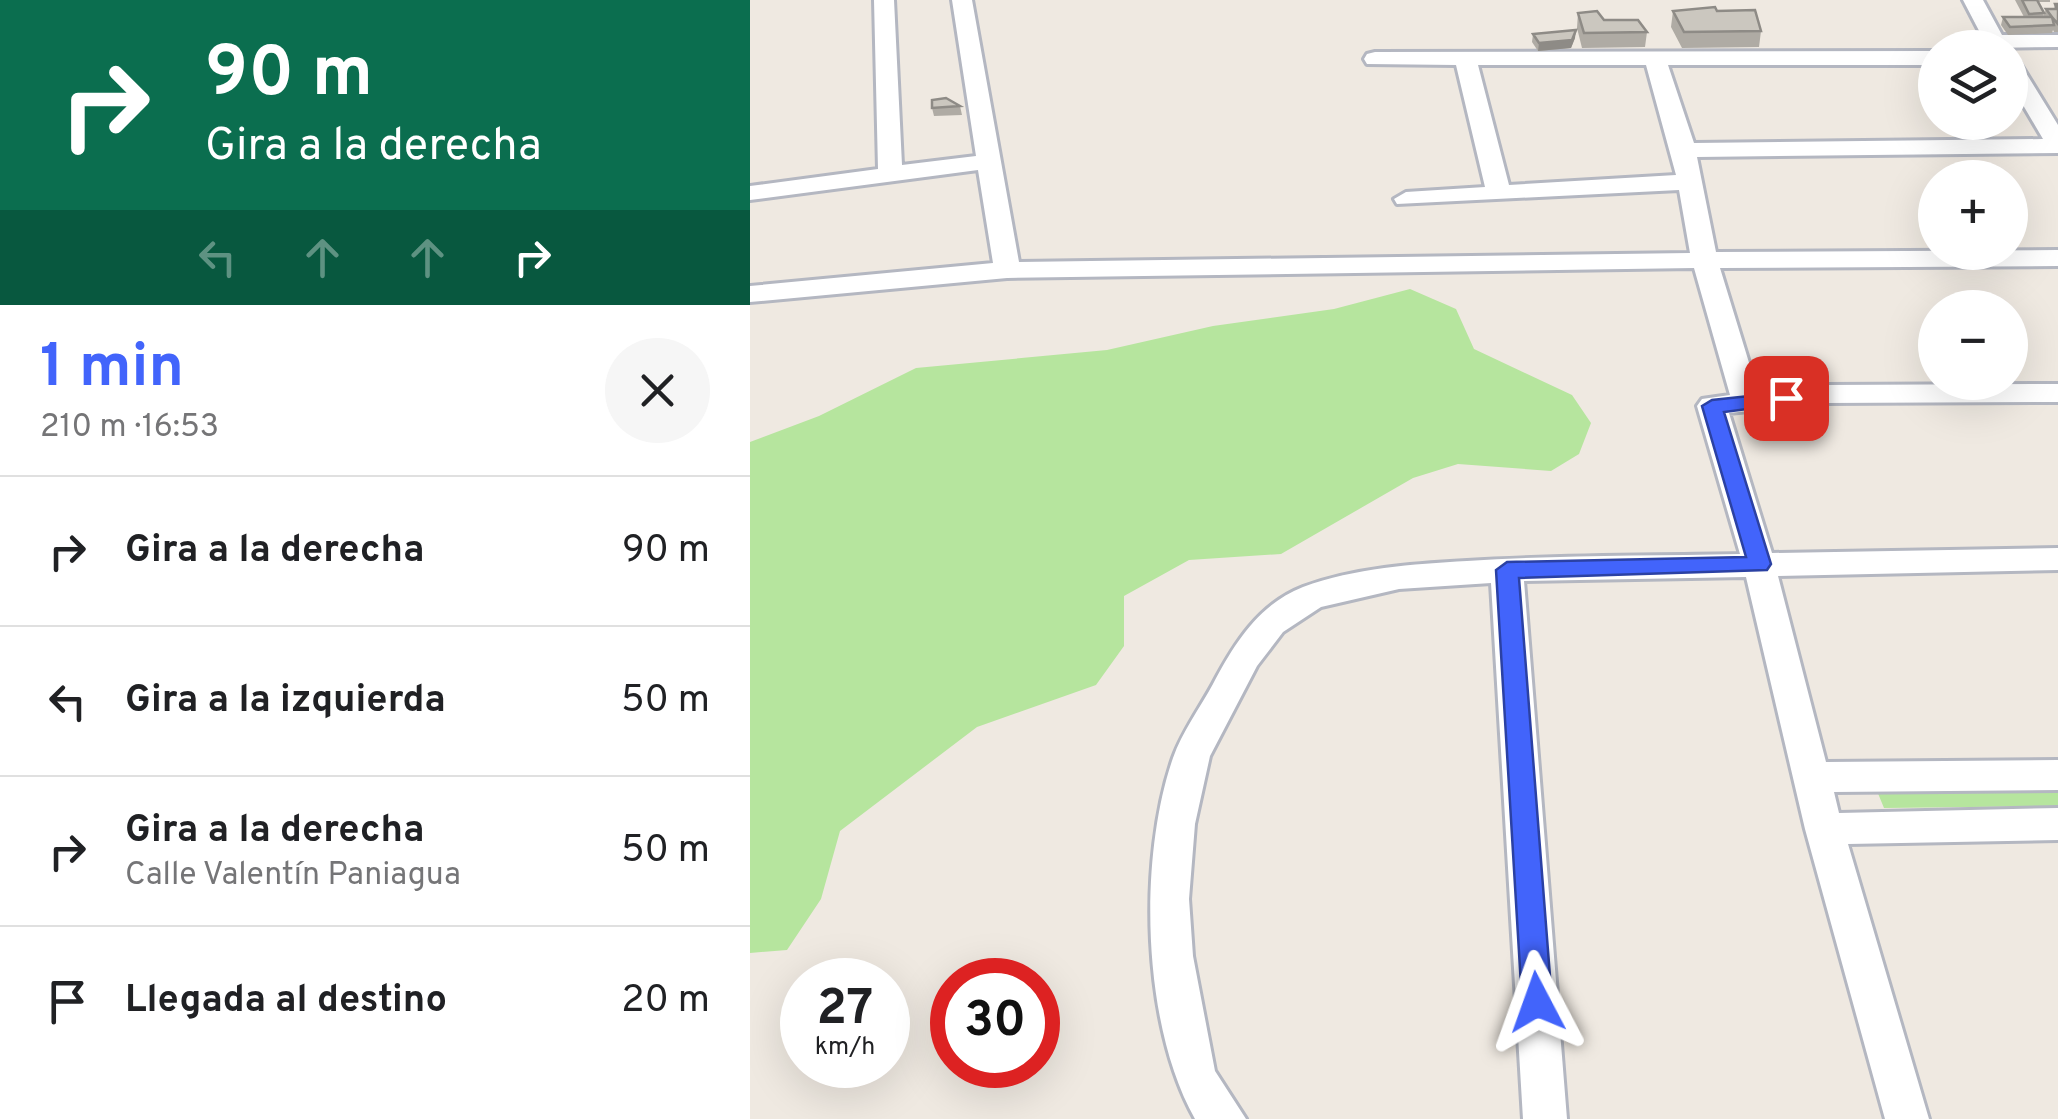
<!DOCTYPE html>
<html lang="es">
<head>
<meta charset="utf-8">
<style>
	:root { --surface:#fff; --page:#f6f6f6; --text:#202124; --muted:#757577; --line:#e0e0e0; --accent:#4264fb }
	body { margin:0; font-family:Overpass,sans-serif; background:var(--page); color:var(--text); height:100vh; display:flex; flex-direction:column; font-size:38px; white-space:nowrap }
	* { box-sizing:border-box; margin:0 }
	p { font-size:32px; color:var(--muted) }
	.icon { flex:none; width:55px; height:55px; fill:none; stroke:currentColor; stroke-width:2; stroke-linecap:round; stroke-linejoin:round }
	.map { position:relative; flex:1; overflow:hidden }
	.side { display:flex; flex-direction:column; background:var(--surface); width:750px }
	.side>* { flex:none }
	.top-card { background:#0b6e4f; color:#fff; overflow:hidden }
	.buttons { position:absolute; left:1168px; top:30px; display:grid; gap:20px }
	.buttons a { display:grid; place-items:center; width:110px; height:110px; border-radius:50%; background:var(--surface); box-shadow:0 10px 40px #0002; font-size:50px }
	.speed { position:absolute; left:30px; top:958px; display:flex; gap:20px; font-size:50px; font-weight:700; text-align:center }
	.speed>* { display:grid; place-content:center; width:130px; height:130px; border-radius:50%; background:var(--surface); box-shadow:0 10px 40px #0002; line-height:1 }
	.speed small { font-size:25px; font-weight:400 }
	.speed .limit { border:15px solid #d22; background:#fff; color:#111 }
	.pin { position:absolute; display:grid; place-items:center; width:85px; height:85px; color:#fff; margin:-42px; border-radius:20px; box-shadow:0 5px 15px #0006 }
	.me { position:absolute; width:110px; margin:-55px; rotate:356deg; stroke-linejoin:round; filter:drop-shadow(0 0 8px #0008) }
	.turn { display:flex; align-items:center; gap:35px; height:210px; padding:0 40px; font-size:45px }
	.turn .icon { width:130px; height:130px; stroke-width:2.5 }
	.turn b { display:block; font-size:70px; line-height:85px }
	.lanes { display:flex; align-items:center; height:95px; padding:0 40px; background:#0003; justify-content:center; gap:50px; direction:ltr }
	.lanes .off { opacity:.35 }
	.round { display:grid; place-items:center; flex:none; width:105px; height:105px; border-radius:52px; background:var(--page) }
	.head { display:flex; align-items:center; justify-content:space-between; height:170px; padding:0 40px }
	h1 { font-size:60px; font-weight:700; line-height:75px; color:var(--accent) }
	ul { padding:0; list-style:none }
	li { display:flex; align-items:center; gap:30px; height:150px; padding:0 40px; border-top:2px solid var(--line) }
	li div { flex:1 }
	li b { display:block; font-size:38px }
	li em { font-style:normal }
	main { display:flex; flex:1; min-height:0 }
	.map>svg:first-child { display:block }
	.green { fill:#b6e59e }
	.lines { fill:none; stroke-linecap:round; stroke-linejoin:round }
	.minor-casing { stroke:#b4b7c1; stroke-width:6 }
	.minor { fill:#fff; fill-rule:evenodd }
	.wall { fill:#afaba4 }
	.shaded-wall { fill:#8e8b86 }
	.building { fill:#cbc7bf; stroke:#8e8b86; stroke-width:2.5 }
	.route { fill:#4264fb; stroke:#2b41a3; stroke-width:2.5 }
</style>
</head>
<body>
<main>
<section class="side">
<div class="top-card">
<div class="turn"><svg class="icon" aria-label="right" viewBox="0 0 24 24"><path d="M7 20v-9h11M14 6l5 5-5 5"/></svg><div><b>90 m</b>Gira a la derecha</div></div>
<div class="lanes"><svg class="icon off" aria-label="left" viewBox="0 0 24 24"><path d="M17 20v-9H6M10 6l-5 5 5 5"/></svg><svg class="icon off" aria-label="ahead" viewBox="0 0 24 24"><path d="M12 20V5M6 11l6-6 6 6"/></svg><svg class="icon off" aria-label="ahead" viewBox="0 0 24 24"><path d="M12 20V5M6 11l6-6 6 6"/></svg><svg class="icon" aria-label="right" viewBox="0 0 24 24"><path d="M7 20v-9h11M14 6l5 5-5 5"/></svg></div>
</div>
<div class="head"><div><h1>1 min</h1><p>210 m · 16:53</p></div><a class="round"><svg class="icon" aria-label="close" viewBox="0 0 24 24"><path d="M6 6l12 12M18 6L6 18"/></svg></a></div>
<ul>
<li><svg class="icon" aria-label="right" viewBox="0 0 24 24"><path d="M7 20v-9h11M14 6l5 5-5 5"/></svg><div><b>Gira a la derecha</b></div><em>90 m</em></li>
<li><svg class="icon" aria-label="left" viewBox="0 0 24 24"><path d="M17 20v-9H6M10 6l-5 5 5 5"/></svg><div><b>Gira a la izquierda</b></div><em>50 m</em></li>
<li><svg class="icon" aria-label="right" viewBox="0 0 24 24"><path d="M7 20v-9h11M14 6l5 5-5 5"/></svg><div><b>Gira a la derecha</b><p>Calle Valentín Paniagua</p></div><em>50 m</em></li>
<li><svg class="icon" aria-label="arrive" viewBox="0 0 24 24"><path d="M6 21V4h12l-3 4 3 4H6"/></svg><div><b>Llegada al destino</b></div><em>20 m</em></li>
</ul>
</section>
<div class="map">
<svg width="1308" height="1119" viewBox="0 0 1308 1119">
	<rect width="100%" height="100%" fill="#efe9e1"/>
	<path class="green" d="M660 289 706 309 724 349 822 395 841 423 829 454 801 471 708 464 663 478 531 554 439 560 374 596V646L346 685 227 727 90 831 71 899 37 950 0 953V442L69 416 166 368 357 350 463 326 584 309Z
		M1308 790V806L1134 808 1127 791Z"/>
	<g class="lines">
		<g class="minor-casing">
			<path id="minor" d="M124 0H144L152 165 226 156 202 0H222L269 262 940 253 929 190 647 204 644 199 656 192 735 187 706 65 617 64 614 59 617 54 625 52 1185 51V65H918L944 143 1293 139 1260 83V58L1268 60 1308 125V153L947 157 966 252 1308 250V266L970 268 1008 392 1075 385 1308 384V402L1075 403 979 413 1022 553 1308 548V570L1028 576 1076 762 1308 760V790L1084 792 1089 813 1308 808V840L1098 844 1179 1119H1135L1055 829 996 577 774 581 817 1119H773L741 583 649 589 571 607 533 632 507 666 460 756 445 824 439 899 443 956 465 1071 496 1119H445C392 1025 388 859 423 758 432 732 450 708 463 684 484 644 509 604 553 587 605 568 663 564 717 561 808 555 899 556 990 554L947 406 952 399 980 395 944 268 257 278 0 302V286L243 263 228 170 0 200V186L128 169ZM728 65H896L926 175 759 185Z
				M1213 0H1233L1252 35H1308V47L1238 48Z"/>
		</g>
		<use href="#minor" class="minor"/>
	</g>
	<path class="wall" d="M1265 0H1300V2H1288L1294 13 1293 17 1296 9H1304L1305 4H1308V32H1304L1303 30 1302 33 1258 35 1251 25 1253 17H1274Z
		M923 11H967L1011 31 1009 47 932 48 921 27Z
		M828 13 897 32 895 47 832 48 827 28Z
		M783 34 825 38 821 48 788 51 782 42Z
		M210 106 212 115 184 116 182 108Z"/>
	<path class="shaded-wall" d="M826 30 825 38 821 48 788 51 789 43Z"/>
	<path class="building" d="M1272 0H1287L1294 13 1279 14Z
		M1305 4H1308V24L1302 17 1304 25 1260 27 1253 17H1302L1296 9H1307Z
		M965 7 967 11 1005 10 1011 31 934 32 923 11Z
		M847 11 854 20H888L897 32 834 33 828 13Z
		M826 30 822 40 789 43 783 34Z
		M196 98 210 106 182 108V100Z"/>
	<path class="route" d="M1036 392 1043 394V403L974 412 1021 564 1017 570 769 578 802 1002 797 1011 787 1015 777 1011 772 1002 746 570 757 562 996 557 952 406 962 400Z"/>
</svg>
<div class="buttons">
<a><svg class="icon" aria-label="layers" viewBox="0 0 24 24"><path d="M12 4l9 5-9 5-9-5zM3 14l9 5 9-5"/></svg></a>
<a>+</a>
<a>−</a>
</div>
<div class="speed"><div>27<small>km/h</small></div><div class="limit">30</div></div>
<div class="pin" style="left:1036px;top:398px;background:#d93025"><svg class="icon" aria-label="arrive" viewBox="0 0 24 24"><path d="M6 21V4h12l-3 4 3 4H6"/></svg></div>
<svg class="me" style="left:787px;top:1002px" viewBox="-20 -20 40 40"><path d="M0-17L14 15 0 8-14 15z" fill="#4264fb" stroke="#fff" stroke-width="4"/></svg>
</div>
</main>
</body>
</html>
